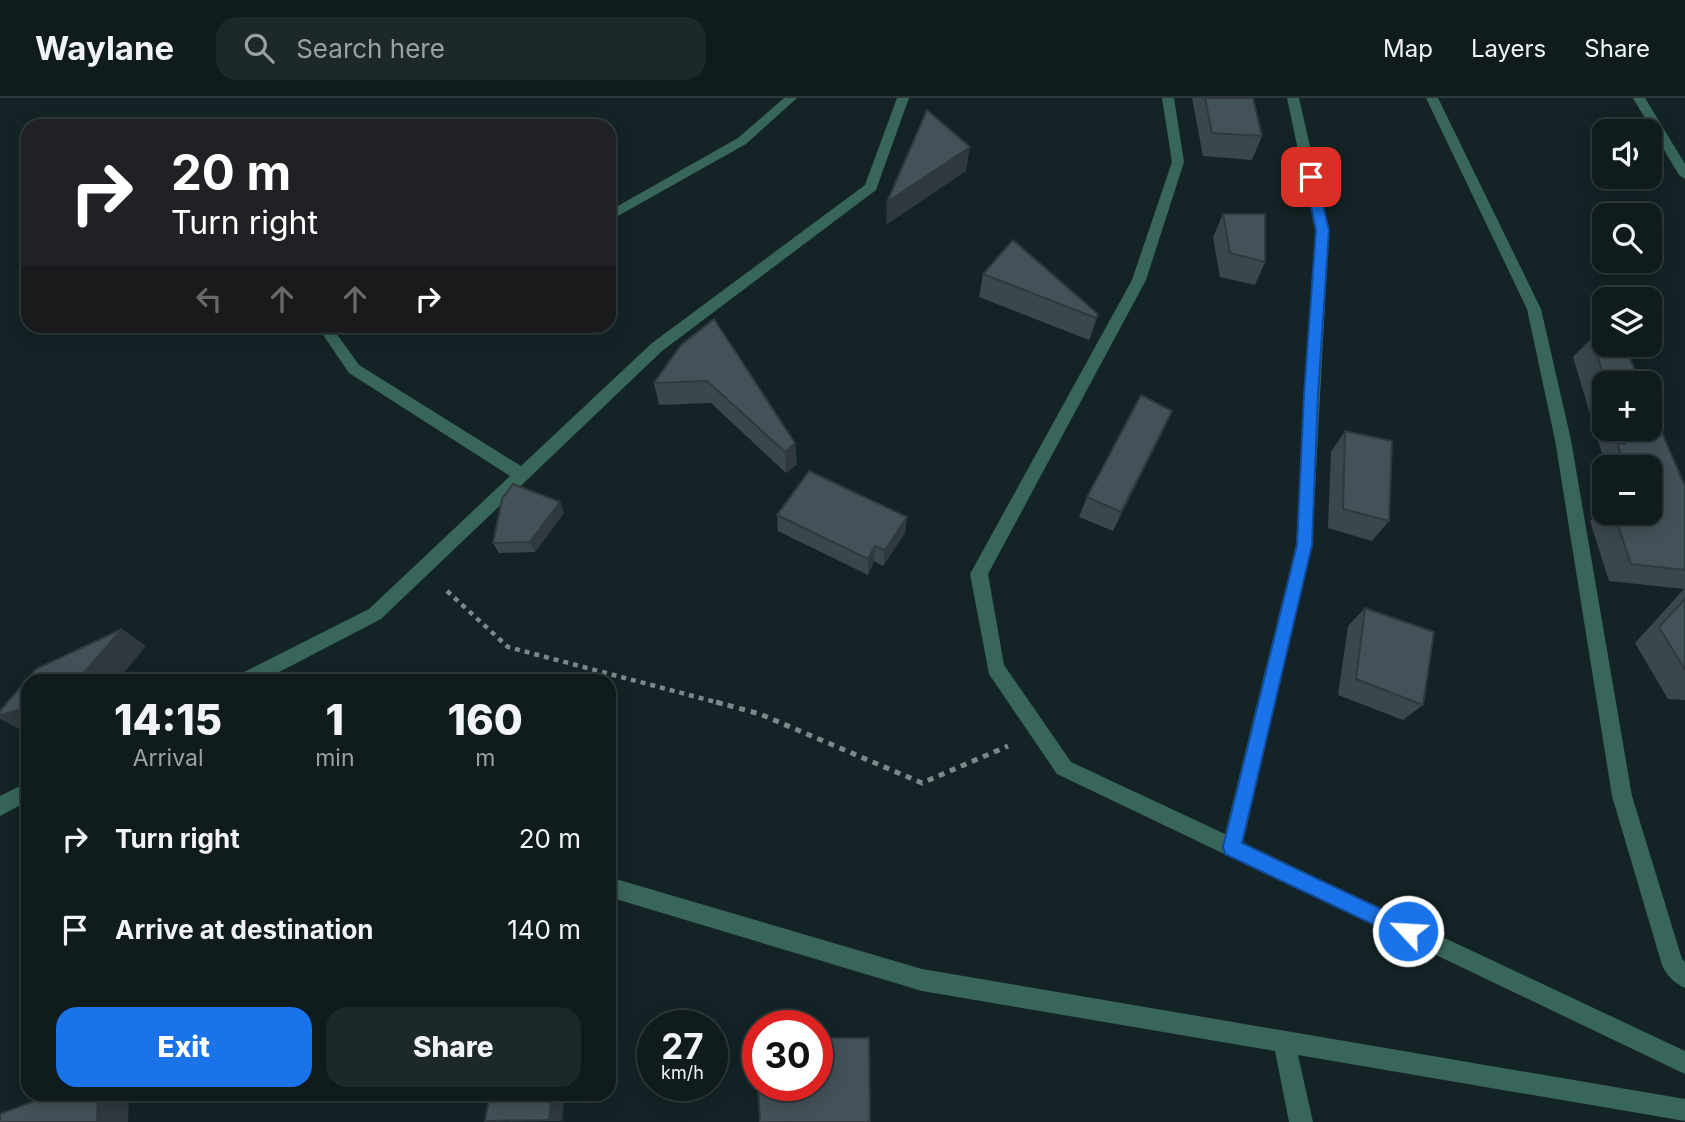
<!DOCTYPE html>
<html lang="en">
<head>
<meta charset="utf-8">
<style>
	:root { --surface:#0f1b1c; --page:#1d2829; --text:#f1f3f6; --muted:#9ba1a3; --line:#2f393b; --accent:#1a73e8 }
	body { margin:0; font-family:Inter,sans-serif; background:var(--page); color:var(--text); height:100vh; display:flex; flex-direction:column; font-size:26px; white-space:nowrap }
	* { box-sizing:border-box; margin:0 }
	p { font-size:23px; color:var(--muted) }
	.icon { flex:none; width:38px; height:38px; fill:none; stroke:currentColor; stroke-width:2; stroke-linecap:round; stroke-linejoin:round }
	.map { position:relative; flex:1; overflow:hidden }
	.panel { position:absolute; left:21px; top:576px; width:595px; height:427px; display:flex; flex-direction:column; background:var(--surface); border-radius:21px; box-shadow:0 4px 18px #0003,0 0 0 2px var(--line) }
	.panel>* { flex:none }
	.banner { position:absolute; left:21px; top:21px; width:595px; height:214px; border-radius:21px; box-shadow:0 4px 18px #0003,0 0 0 2px var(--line); background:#202124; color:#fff; overflow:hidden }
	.tools { position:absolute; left:1592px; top:21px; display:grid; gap:14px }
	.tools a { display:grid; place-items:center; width:70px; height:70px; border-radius:14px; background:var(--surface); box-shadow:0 4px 18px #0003,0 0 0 2px var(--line); font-size:35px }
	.speed { position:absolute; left:637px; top:912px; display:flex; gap:14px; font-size:35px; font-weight:700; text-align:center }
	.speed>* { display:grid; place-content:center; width:91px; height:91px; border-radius:50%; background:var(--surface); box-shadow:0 4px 18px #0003,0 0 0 2px var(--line); line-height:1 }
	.speed small { font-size:18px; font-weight:400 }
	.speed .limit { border:10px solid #d22; background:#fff; color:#111 }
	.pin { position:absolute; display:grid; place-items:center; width:60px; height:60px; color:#fff; margin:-30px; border-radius:14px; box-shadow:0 4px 10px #0006 }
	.me { position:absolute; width:77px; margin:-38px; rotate:295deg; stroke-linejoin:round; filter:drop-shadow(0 0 5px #0008) }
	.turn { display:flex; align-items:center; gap:24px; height:147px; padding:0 35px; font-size:32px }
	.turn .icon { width:91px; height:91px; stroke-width:2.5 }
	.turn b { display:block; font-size:49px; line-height:60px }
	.lanes { display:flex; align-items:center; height:66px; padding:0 35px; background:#0003; justify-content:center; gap:35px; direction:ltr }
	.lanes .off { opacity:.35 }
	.eta { display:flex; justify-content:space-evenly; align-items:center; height:119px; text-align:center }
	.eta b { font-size:42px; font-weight:800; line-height:49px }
	.button { display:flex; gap:14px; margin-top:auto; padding:14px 35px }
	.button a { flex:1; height:80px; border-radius:21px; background:var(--accent); color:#fff; font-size:28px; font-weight:800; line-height:80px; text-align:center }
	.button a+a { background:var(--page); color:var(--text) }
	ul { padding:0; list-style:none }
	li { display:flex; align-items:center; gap:21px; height:91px; padding:0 35px }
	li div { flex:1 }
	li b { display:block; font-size:26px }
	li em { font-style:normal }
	header { display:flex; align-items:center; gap:42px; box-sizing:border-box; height:98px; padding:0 35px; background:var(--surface); border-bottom:2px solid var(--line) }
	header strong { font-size:33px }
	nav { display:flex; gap:38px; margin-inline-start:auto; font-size:24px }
	.search { width:490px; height:63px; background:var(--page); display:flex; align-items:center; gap:18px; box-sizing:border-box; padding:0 24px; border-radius:21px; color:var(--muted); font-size:26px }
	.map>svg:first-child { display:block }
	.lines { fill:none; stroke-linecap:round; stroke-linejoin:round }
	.path-far1 { stroke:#7c898a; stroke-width:4.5; stroke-dasharray:5 5; stroke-linecap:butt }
	.path { stroke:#7c898a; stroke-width:5; stroke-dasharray:6 6; stroke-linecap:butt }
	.minor { fill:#39665a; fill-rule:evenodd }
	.wall { fill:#3a474d }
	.shaded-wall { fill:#2f393e }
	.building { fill:#435259; stroke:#2f393e; stroke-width:2 }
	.route { fill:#1a73e8; stroke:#114b97; stroke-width:2 }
</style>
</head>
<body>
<header>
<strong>Waylane</strong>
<div class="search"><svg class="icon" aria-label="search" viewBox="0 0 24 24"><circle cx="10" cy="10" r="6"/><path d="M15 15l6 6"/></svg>Search here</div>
<nav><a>Map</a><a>Layers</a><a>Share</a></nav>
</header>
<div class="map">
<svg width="1685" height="1024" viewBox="0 0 1685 1024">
	<rect width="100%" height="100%" fill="#142426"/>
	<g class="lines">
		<path class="path-far1" d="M447 493 508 549 723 606"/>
		<path class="path" d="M716 604 760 616 922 685 1008 648"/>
		<path class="minor" d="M784 0H797L746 46 609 123V113L738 40Z
			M897 0H909L876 92 662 253 381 521 262 583H235L238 577 369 511 510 378 349 275 317 228H331L359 267 521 368 652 245 865 87Z
			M1162 0H1174L1184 64 1146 182 988 476 1004 567 1071 664 1225 736 1296 447 1315 132 1287 0H1299L1329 132 1312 447 1243 745 1685 953V976L1057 676 989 576 970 476 1132 182 1172 64Z
			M1426 0H1438L1541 211 1571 342 1632 698 1682 861 1685 864V890C1674 885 1667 878 1662 867L1612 698 1555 342 1527 211Z
			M1633 0H1645L1685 66V81L1679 77Z
			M28 684V703L0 718V698Z
			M609 779 922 871 1685 1001V1023L1298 957 1313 1024H1289L1275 953 922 893 609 799Z"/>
	</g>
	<path class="wall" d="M1192 0H1253L1262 38 1252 62 1203 58Z
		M1223 116 1265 164 1255 187 1220 179 1213 139Z
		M983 176 1098 216 1091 238 1089 242 979 199Z
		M1592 240 1641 285H1605V331H1650L1685 388V602L1668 601 1635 545 1684 491 1609 483 1590 423 1605 410V415H1650V369H1605V389L1597 364 1603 359 1573 259Z
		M681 247 795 345 797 366 786 375 711 305 659 307 654 285Z
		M1172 313 1113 433 1079 419 1087 399Z
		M1345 333 1389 423 1372 443 1328 430 1331 354Z
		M560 404 564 415 535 454 499 455 493 445Z
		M777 417 907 419 905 435 883 468 874 463 868 477 778 433Z
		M1365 510 1423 607 1403 622 1338 597 1348 528Z
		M490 996 562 1023H485Z"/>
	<path class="shaded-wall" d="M970 49 966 73 886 127 887 104Z
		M1098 216 1091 238 1089 242 1096 220Z
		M1172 313 1163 334 1113 433 1121 414Z
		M795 345 797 366 786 375 785 354Z
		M560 404 564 415 535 454 530 444Z
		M907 419 905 435 883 468 885 452Z
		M875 448 874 463 868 477V461Z
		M122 531 146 548 117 583H77Z
		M28 609V633L25 634 0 621V617Z
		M98 996H129L128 1024H97Z
		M552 996H565L562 1023 549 1022Z"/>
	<path class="building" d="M1205 0H1253L1262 38 1212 35Z
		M927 12 970 49 887 104Z
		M1223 116H1265V164L1230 155Z
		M1013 142 1098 216 1096 220 983 176Z
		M714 221 795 345 785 354 707 283 654 285 681 247Z
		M1605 235V247H1624L1641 285H1606L1592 240Z
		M1141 297 1172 313 1121 414 1087 399Z
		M1650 307 1685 388V472L1631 466 1614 415H1650V369H1625L1617 345 1625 346 1620 331H1650Z
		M1345 333 1392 343 1389 423 1343 411Z
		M809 373 907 419 885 452 875 448 868 461 777 417Z
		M513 386 560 404 530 444 493 445 502 401Z
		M1685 501V572L1659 529Z
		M1365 510 1434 534 1423 607 1356 581Z
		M122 531 77 583H28V609L0 617V613L36 571Z
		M830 940H869L870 1024H760L758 987H817V961L830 960Z
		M53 996H98L97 1024H0V1016Z
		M490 996H552L549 1022 485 1023Z"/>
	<path class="route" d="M1311 75 1316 79 1329 132 1318 296 1312 447 1242 745 1415 827 1418 833 1415 840 1408 843 1225 756 1223 749 1297 447 1304 296 1316 132 1305 79Z"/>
</svg>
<div class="tools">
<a><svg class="icon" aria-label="sound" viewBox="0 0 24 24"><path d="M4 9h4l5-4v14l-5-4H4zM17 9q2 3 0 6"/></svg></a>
<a><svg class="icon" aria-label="search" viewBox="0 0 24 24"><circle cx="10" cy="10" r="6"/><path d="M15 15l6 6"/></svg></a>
<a><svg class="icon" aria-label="layers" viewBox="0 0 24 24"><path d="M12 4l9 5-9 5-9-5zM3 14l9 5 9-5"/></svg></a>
<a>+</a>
<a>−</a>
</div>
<div class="speed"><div>27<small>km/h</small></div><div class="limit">30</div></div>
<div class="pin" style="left:1311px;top:79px;background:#d93025"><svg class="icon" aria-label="arrive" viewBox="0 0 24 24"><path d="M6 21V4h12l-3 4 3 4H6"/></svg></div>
<svg class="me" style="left:1408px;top:833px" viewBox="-20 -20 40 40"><circle r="17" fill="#1a73e8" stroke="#fff" stroke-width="3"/><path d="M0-11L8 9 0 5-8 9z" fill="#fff"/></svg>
<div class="banner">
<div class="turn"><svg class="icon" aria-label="right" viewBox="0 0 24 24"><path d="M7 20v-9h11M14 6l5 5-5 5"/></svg><div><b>20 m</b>Turn right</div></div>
<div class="lanes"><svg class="icon off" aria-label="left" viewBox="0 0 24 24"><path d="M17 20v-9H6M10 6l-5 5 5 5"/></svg><svg class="icon off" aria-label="ahead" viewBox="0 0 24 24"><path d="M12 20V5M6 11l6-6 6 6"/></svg><svg class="icon off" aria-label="ahead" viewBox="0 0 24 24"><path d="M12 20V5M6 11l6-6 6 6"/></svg><svg class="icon" aria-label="right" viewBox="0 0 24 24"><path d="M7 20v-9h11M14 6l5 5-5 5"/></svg></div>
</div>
<section class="panel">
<div class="eta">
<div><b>14:15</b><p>Arrival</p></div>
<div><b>1</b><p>min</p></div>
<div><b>160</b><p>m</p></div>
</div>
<ul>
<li><svg class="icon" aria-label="right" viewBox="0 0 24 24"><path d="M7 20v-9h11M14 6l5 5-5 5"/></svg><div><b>Turn right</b></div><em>20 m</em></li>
<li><svg class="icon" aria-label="arrive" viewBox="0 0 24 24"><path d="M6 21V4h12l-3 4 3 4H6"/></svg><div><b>Arrive at destination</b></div><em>140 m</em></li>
</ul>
<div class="button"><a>Exit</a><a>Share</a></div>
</section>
</div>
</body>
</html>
